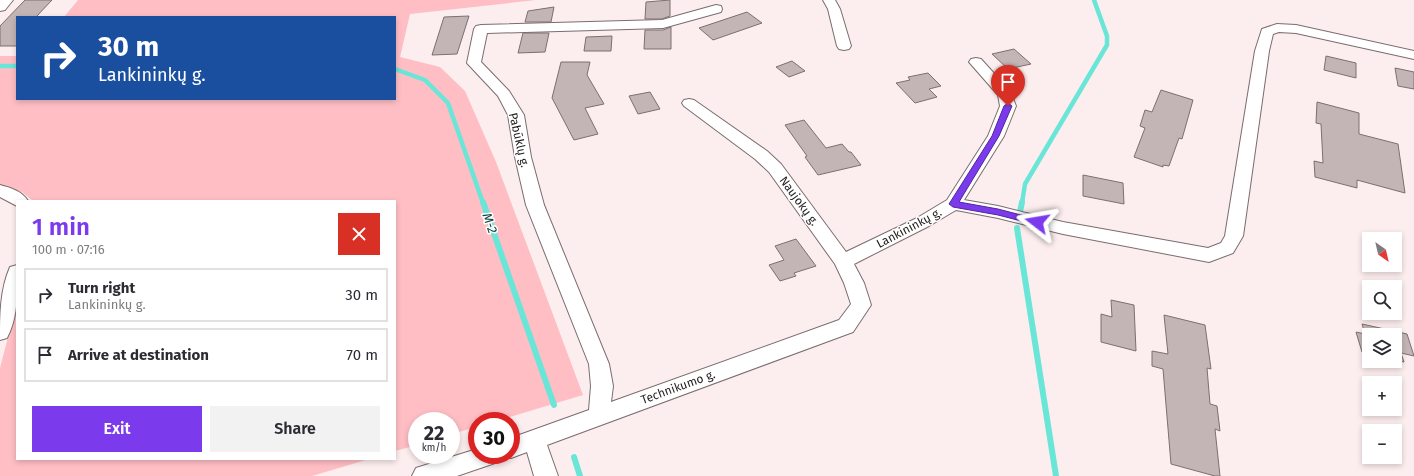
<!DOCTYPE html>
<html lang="en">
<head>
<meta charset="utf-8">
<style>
	:root { --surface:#fff; --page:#f2f2f3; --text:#2b2b33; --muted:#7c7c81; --line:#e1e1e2; --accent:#7c3aed }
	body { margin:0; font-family:"Fira Sans",sans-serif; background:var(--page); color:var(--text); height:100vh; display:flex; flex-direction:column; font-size:15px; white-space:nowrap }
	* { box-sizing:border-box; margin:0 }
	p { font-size:13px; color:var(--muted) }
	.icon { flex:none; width:22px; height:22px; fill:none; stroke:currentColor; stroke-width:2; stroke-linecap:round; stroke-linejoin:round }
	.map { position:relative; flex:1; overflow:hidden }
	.sheet { position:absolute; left:16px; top:200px; width:380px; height:260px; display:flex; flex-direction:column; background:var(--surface); border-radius:0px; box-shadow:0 2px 6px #0003 }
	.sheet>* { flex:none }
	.hud { position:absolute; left:16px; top:16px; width:380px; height:84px; border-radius:0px; box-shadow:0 2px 6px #0003; background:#1a4fa0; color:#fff; overflow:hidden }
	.needle { width:26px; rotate:146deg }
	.buttons { position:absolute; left:1362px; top:232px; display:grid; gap:8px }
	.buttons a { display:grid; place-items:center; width:40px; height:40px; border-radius:0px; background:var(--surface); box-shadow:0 2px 6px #0003; font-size:20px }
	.speed { position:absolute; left:408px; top:412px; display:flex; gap:8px; font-size:20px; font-weight:700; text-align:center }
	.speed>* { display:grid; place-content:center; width:52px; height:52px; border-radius:50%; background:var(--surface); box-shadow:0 2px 6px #0003; line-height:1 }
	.speed small { font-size:10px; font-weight:400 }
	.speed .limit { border:6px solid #d22; background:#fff; color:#111 }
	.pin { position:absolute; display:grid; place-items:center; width:34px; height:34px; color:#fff; margin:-41px -17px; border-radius:50% 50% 50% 0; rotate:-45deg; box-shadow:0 0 4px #0007 }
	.pin .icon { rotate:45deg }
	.me { position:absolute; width:44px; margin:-22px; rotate:284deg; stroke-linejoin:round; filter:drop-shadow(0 0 3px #0008) }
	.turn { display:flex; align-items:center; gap:14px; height:84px; padding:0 16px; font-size:18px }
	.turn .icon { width:52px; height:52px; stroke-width:2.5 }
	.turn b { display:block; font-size:28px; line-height:34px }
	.round { display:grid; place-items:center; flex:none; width:42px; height:42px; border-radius:0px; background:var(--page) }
	.head { display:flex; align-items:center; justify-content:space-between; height:68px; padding:0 16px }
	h1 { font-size:24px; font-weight:600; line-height:30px; color:var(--accent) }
	.cta { display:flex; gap:8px; margin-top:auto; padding:8px 16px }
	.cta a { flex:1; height:46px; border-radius:0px; background:var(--accent); color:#fff; font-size:16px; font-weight:600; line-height:46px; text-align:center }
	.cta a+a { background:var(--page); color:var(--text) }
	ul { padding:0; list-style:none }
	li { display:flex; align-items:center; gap:12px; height:54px; margin:0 8px 6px; padding:0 8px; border:2px solid var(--line); border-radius:0px }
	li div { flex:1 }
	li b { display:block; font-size:15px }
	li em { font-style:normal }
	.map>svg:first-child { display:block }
	.green { fill:#febec4 }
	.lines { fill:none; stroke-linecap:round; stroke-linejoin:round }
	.stream-far1 { stroke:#69e6d7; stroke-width:4.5 }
	.stream { stroke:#69e6d7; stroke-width:6 }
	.building { fill:#c3b5b6; stroke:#7c6f70 }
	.minor-casing { stroke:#7a6d6e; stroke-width:2 }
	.minor { fill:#fff; fill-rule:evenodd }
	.route { fill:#7c3aed; stroke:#51269a }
	.labels { text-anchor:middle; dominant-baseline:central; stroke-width:3; stroke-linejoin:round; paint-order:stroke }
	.street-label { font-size:12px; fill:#272222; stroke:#fff }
	.water-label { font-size:13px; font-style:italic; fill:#0a453f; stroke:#fff }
</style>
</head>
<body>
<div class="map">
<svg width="1414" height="476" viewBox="0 0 1414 476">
	<rect width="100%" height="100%" fill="#fcedee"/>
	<path class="green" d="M78 0H536L410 14 400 57 440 67 465 91 496 162 583 395 496 421H477V427L451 434V421H417V445L395 451V201H33L22 192 0 186V56H17V99H395V17H64Z
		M17 303V459H369L312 476H0V368Z"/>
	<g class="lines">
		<path class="stream-far1" d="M0 66H17
			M395 69 425 80 448 103 483 203
			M1022 203 1025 184 1107 45V36L1094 0"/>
		<path class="stream" d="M483 202 554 405
			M1020 212 1022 202
			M1017 228 1056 476
			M574 457 580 476"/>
	</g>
	<path class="building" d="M25 0H52L36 17H17V46H0V26Z
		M670 0V16L662 19H645L646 2Z
		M554 7 551 22H525L528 11Z
		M747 12 762 23 713 40 699 28Z
		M469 16 457 54 432 55 444 17Z
		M671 27V49H644L645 30H663Z
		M523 33H549L545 52 518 53Z
		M612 36 611 51H584L586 37Z
		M1014 49 1031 64 1008 69 992 54Z
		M1326 56 1356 63V78L1324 70Z
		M792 61 805 71 789 77 776 67Z
		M561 62H590L587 75 604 104 585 108 598 134 574 140 552 98Z
		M1395 68 1414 72V89L1398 86Z
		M928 73 941 86 929 89 937 97 915 103 896 83 910 80 908 77Z
		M1161 90 1193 100 1182 139 1179 138 1169 166 1163 165V167L1134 157 1145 128 1140 126 1145 110 1152 112Z
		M650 92 660 109 638 114 629 96Z
		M1317 102 1359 113V134L1398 144 1405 193 1357 180V188L1315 177 1314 161 1323 163 1321 124 1316 123Z
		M804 120 826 148 842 144 849 152H851L861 165 818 175 805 157 807 156 785 125Z
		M1083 175 1123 183 1124 204 1083 196Z
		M796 239 816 266 794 273 796 276 780 281 769 265 784 260 775 246Z
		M1111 300 1134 305 1136 351 1101 342V314L1112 317Z
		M1164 315 1205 325 1211 369 1207 368 1210 404 1217 406 1220 431 1215 429 1220 476H1215L1171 464 1163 369 1152 366V351L1168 354Z
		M1362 324 1407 334 1414 356 1401 353 1404 362 1395 360V335H1369V354L1362 352 1356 332 1365 334Z"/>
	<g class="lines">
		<g class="minor-casing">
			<path id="minor" d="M0 0H13L5 10 0 11Z
				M823 0H835L840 9 851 46 849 49 844 50 839 49 837 46 828 9Z
				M716 5 721 6 722 9 721 12 663 28 487 33 481 62 509 91 524 115 531 157 544 205 609 364 613 386 611 402 839 320 851 304 844 283 835 264 769 172 755 159 684 106 682 103 684 100 689 99 694 100 767 151 781 164 846 252 917 218 947 200 988 136 1000 106 998 95 969 62 971 59 976 58 981 59 1010 91 1016 106 1004 136 964 200 998 206 1063 222 1208 248 1221 243 1225 236 1255 51 1262 29 1277 24 1296 25 1414 51V59L1296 33 1279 32 1273 34 1269 51 1243 236 1233 253 1209 262 1063 234 998 218 956 210 929 226 854 264 864 283 871 305 853 332 547 445 558 476H534L527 452 511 458 503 455H511V438L589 410 591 386 589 364 526 205 515 157 508 115 498 96 467 63 474 29 476 26 481 25 662 20Z
				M0 185C11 188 22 191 28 201H17V206L0 197Z
				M17 265C17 290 19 315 7 338L0 340C0 315 0 290 10 267Z
				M477 449V455H501L498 462 457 476H412L416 468Z"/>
		</g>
		<use href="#minor" class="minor"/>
	</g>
	<path class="route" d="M1008 103 1012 106 999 136 959 202 998 209 1040 220 1041 222 1040 224 1037 225 998 215 953 207 949 204 992 136 1004 106Z"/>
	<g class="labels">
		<g class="street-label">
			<text transform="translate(519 140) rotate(77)">Pabūklų g.</text>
			<text transform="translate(799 201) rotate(54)">Naujokų g.</text>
			<text transform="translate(909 228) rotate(-28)">Lankininkų g.</text>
			<text transform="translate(678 387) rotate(-20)">Technikumo g.</text>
		</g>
		<g class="water-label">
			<text transform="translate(490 223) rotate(71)">M-2</text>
		</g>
	</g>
</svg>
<div class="buttons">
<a><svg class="needle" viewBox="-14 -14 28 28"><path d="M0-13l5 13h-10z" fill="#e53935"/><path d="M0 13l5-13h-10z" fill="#7c7c81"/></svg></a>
<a><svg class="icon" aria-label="search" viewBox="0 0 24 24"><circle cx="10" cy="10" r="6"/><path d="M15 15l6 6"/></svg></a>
<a><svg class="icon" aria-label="layers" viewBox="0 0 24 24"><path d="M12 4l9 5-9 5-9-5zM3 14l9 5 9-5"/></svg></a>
<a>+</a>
<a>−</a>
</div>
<div class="speed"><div>22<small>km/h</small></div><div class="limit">30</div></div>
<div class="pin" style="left:1008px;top:106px;background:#d93025"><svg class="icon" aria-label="arrive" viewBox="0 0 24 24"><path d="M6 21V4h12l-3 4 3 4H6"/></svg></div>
<svg class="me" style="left:1037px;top:222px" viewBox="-20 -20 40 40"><path d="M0-17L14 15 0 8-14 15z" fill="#7c3aed" stroke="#fff" stroke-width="4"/></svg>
<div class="hud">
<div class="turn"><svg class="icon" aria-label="right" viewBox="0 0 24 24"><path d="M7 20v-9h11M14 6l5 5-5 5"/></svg><div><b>30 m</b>Lankininkų g.</div></div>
</div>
<section class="sheet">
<div class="head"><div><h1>1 min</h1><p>100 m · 07:16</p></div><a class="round" style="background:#d93025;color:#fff"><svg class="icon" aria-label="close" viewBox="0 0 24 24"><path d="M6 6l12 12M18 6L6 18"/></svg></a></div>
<ul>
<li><svg class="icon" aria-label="right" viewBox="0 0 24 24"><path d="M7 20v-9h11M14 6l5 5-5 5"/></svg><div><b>Turn right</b><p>Lankininkų g.</p></div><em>30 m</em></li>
<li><svg class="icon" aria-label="arrive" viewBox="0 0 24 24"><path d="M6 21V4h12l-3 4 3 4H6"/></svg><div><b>Arrive at destination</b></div><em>70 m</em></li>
</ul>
<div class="cta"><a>Exit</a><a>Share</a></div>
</section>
</div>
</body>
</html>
